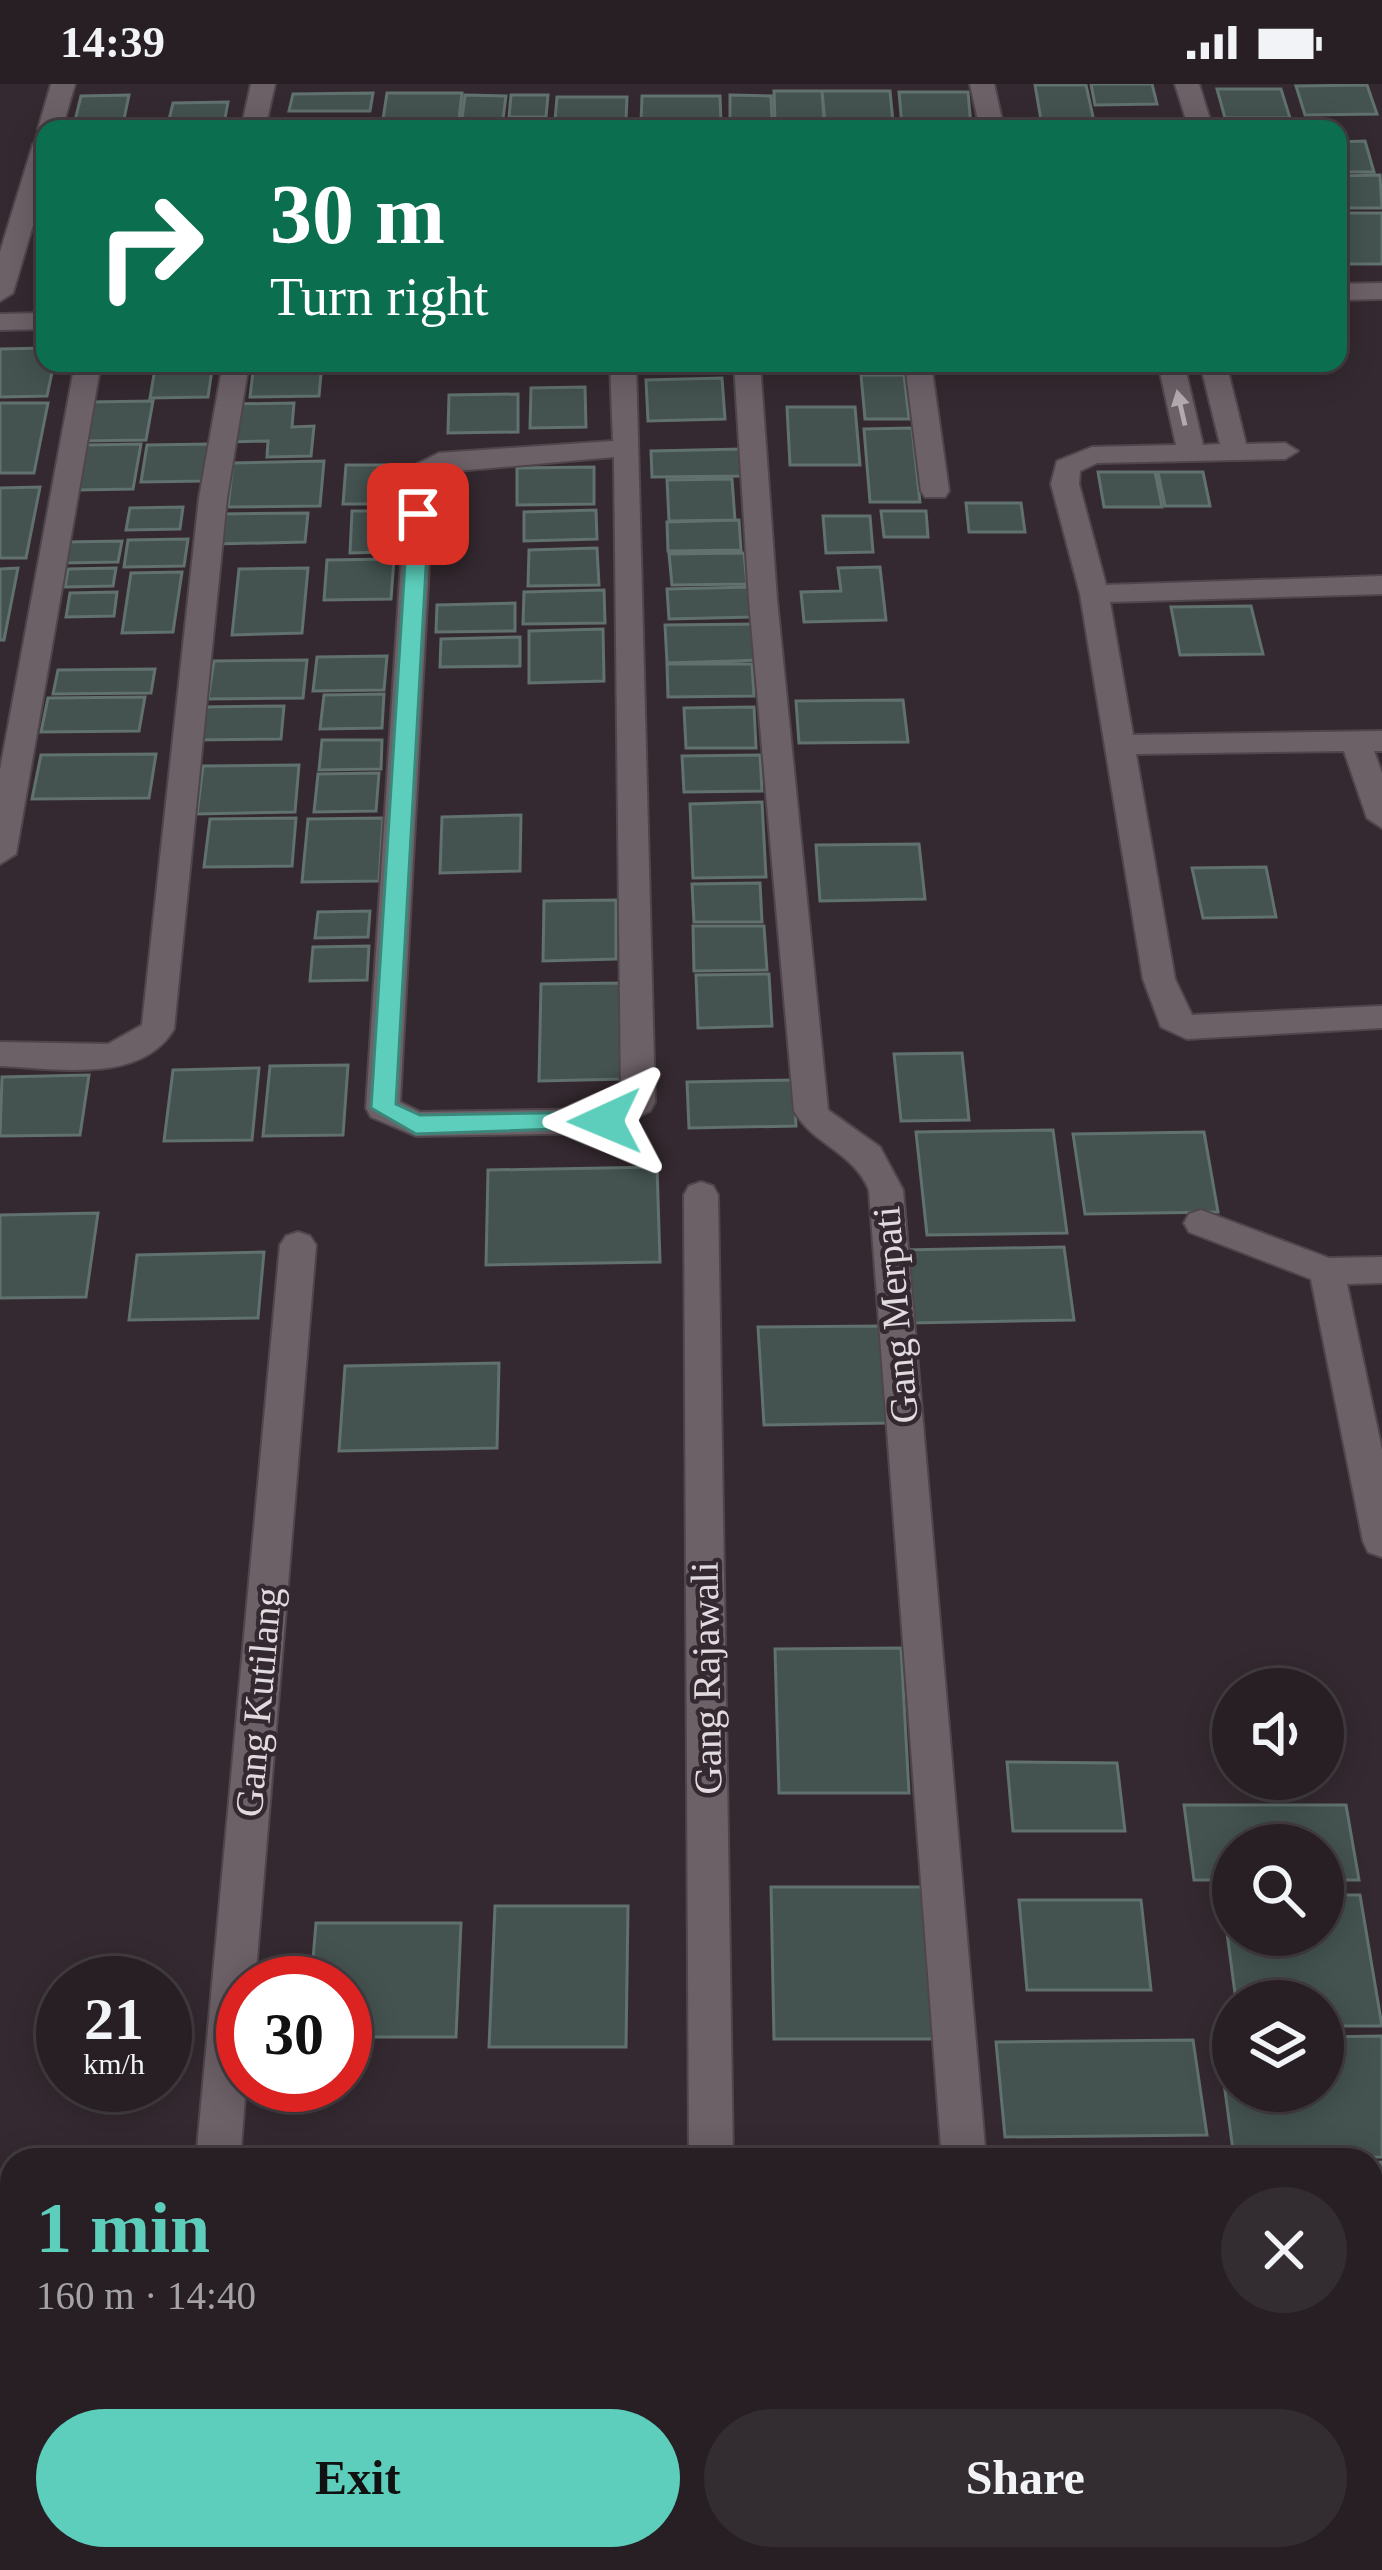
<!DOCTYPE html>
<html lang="en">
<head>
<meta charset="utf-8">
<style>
	:root { --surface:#271f24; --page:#332c31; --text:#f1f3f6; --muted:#a4a2a6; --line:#433d41; --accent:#5ccebb }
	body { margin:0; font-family:Georgia,serif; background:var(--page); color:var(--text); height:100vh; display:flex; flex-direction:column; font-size:45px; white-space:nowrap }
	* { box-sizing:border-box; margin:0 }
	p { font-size:39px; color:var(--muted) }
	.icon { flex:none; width:66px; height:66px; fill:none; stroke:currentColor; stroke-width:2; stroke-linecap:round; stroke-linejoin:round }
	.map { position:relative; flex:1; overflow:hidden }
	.drawer { position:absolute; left:0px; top:2064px; width:1383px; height:423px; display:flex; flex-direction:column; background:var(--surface); border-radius:36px 36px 0 0; box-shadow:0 6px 30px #0003,0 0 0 3px var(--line) }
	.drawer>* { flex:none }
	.guide { position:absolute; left:36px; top:36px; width:1311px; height:252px; border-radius:24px; box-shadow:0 6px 30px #0003,0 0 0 3px var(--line); background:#0b6e4f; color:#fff; overflow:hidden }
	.fabs { position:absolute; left:1212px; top:1584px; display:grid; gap:24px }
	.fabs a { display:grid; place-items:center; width:132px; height:132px; border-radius:50%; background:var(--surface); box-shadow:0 6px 30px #0003,0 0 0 3px var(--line); font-size:60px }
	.speed { position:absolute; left:36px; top:1872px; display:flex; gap:24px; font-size:60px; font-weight:700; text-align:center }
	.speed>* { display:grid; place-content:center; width:156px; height:156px; border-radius:50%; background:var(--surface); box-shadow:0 6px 30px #0003,0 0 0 3px var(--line); line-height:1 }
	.speed small { font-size:30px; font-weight:400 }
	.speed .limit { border:18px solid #d22; background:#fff; color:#111 }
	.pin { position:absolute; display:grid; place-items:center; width:102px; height:102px; color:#fff; margin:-51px; border-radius:24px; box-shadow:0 6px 18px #0006 }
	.me { position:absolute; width:132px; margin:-66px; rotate:269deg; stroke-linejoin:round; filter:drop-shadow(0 0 9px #0008) }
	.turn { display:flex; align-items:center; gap:42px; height:252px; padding:0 36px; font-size:54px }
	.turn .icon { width:156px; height:156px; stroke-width:2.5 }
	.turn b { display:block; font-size:84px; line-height:102px }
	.round { display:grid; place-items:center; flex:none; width:126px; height:126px; border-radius:63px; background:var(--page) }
	.headline { display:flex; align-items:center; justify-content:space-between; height:204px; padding:0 36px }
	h1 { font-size:72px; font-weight:700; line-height:90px; color:var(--accent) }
	.action { display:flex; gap:24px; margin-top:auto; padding:24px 36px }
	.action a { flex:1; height:138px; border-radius:72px; background:var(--accent); color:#111; font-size:48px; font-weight:700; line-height:138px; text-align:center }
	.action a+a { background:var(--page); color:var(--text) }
	.status { display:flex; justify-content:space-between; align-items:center; height:84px; padding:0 60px; background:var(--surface); direction:ltr }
	.status svg { height:33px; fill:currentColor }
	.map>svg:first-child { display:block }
	.building { fill:#445350; stroke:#61716d; stroke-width:3 }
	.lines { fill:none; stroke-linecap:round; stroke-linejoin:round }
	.minor-casing { stroke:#4f464b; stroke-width:4 }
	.minor { fill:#6d6168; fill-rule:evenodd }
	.oneway { fill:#b3aaaf }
	.route { fill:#5ccebb; stroke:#3c867a; stroke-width:3 }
	.labels { text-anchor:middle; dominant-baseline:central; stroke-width:9; stroke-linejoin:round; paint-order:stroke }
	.street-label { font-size:39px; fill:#e1dade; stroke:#342930 }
</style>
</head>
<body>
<div class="status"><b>14:39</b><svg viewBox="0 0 49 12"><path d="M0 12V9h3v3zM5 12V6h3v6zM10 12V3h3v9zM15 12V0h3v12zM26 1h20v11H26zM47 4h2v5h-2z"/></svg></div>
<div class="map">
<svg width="1382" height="2486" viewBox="0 0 1382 2486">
	<rect width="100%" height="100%" fill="#342930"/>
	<path class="building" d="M1091 0H1152L1157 20 1095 21Z
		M1035 1H1086L1095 42H1042Z
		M1367 1 1377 30 1305 31 1296 2Z
		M1217 5H1281L1290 34H1225Z
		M774 7H822L824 37H775Z
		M822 7H890L893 38H825Z
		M899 8H968L971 42H902Z
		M373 9 370 27H289L293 10Z
		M387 9H462L459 35H383Z
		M129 11 122 45H73L81 12Z
		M465 11 506 12 503 35H462Z
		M511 11H548L546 33H509Z
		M730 11 771 12 772 37H730Z
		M642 12H720L721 39H641Z
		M557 13H627L626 36H555Z
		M228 18 224 40H168L173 19Z
		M1365 57 1374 88H1338V58Z
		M1380 91 1382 124H1338V92Z
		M1338 129H1382V180H1348Z
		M45 264V279H54L47 312 0 313V265Z
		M156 279H213L208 313 150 314Z
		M254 279H322L319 312 250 313Z
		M861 291H904L909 335H865Z
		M722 294 725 335 648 337 646 296Z
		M585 303 586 343 530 344 531 304Z
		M518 310V348L448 349 449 311Z
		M153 317 146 356 80 357 88 318Z
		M0 319H48L34 389H0Z
		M294 319 292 343 314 342 311 372 267 373 268 357 226 358 231 320Z
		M787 323H855L860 381H790Z
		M912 344 920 418H870L864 345Z
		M141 360 133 405 78 406 86 361Z
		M210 360 205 397 141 398 147 361Z
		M741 365 743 392 652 393 651 367Z
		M324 377 320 422 228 423 233 379Z
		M346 381H393L391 420H343Z
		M594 383V420L517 421V384Z
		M1098 388H1155L1162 423H1104Z
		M1158 388H1203L1210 422H1165Z
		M732 395 735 436 669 437 667 396Z
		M40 403 26 474H0V404Z
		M966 419H1021L1025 448H969Z
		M183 423 180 445 126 446 130 424Z
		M596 426 597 455 524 457V428Z
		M352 427H387L385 468 350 469Z
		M881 427H926L928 453H884Z
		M308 429 305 458 215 460 219 430Z
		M823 432H870L873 468 826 469Z
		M739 436 741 466 668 467 667 438Z
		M188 455 184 482 124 483 128 456Z
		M122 457 118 478 62 479 66 458Z
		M597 464 599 501 528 502 529 466Z
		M744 469 747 500 672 501 669 470Z
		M394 475 391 515 324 516 327 476Z
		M880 483 886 536 804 538 801 508 841 507 838 484Z
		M18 484 4 556H0V485Z
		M116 484 113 502 65 503 68 485Z
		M308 484 302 549 232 551 239 485Z
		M182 488 173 548 122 549 131 489Z
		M750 503 752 533 669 535 667 505Z
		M604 506 605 539 523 540 524 508Z
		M117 508 114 532 66 533 70 509Z
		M515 519V547L436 548 437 521Z
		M1251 522 1263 570 1180 571 1171 523Z
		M761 540 765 576 667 579 665 541Z
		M603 545 604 597 529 599V547Z
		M520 553V582L440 583 441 555Z
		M387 572 384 606 313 607 317 573Z
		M307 576 303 614 208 615 214 577Z
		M667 580H752L754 612 668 613Z
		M155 585 151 609 53 610 58 586Z
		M384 610 382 644 320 645 324 611Z
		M145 613 139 647 41 648 48 614Z
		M903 616 908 658 799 659 796 617Z
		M284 622 281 655 195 656 199 623Z
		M754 623 756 664H686L684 624Z
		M322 656H382L381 685 319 686Z
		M156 670 149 714 32 715 41 671Z
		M760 671 762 707 684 708 682 672Z
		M299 681 295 728 197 730 203 682Z
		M379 689 376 727 314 728 318 690Z
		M762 718 766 793 693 794 690 720Z
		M521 731 520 787 440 789 442 733Z
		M296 734 292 782 204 783 210 735Z
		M383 734 379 797 302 798 308 735Z
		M919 760 925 815 820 817 816 761Z
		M1266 783 1276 833 1203 834 1192 784Z
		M760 799 762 838H694L692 800Z
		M616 816V875L543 877 544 817Z
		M370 827 368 853 315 854 318 828Z
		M693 842H764L767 886 694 887Z
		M369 862 367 896 310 897 313 863Z
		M769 890 772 942 698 944 696 891Z
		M624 899 625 995 539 997 541 900Z
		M962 969 969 1036 901 1037 894 970Z
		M348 981 343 1051 263 1052 270 982Z
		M259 984 252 1056 164 1057 173 986Z
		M89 991 80 1051 0 1052 2 993Z
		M794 996 796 1042 689 1044 687 998Z
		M1053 1046 1067 1149 927 1151 916 1048Z
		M1204 1048 1218 1128 1085 1130 1073 1050Z
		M657 1083 660 1178 486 1181 488 1086Z
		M98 1129 86 1213 0 1214V1131Z
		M1064 1163 1074 1236 910 1239 903 1166Z
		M264 1168 258 1234 129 1236 137 1171Z
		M880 1242 889 1339 764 1341 758 1243Z
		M499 1279 497 1364 339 1367 345 1282Z
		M901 1564 909 1709H779L775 1565Z
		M1007 1678 1117 1679 1125 1747H1013Z
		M1184 1721H1346L1359 1796H1323V1761H1233V1796H1194Z
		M771 1803H924L933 1955H774Z
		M1222 1811H1233V1851H1323V1811H1360L1382 1942H1323V1917H1236Z
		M1019 1816H1141L1151 1906H1027Z
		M495 1822H628L626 1963H489Z
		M316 1839H461L456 1953H345V1899H311Z
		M1382 1952V2073L1234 2074 1218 1954H1233V2007H1323V1953Z
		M1193 1956 1207 2051 1005 2053 996 1958Z
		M1382 2078V2156L1371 2157V2079Z
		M1371 2177H1382V2259H1371Z
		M0 2261H12V2397H0Z
		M1371 2339H1379L1382 2359V2474H1371Z
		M0 2431H12V2475H128L127 2486H0Z
		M453 2475H580V2486H504V2476Z
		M1219 2475H1264L1265 2486H1221Z"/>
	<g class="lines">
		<g class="minor-casing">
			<path id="minor" d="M51 0H75L62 45H45V51L38 45Z
				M251 0H275L265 45H241Z
				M970 0H994L1004 45H980Z
				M1175 0H1199L1213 45H1189Z
				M45 53V100L13 209 0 217V168L33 60Z
				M1382 199V215L1338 216V200Z
				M45 229V245L0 246V230Z
				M75 279H101L16 770 0 780V686Z
				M223 279H249L227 414 174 945C141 1001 55 984 0 982V958L108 960 142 941 199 414Z
				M610 279H636L655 1018 650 1027 605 1049 416 1052 371 1033 366 1024 407 385 439 369 613 357ZM614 373 621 1012 599 1025 420 1028 400 1018 434 389Z
				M734 279H760L777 516 828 1026 880 1063 903 1106 986 2076H942L869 1106C853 1067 814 1062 794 1027L749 516Z
				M905 279H931L949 407 945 413H925L921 407Z
				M1158 279H1184L1203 361 1220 360 1200 279H1226L1246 360 1285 359 1298 367 1285 375 1097 379 1080 387 1079 400 1106 501 1382 492V510L1110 518 1133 651 1382 647V667H1374L1382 689V744L1367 734 1344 667 1136 670 1175 895 1192 931 1382 922V944L1187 955 1161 943 1143 895 1080 510 1051 400 1057 377 1092 363 1176 361Z
				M701 1098 713 1102 718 1111 733 2076H689L684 1111 689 1102Z
				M1201 1126 1329 1174 1382 1173V1199L1347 1200 1382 1366V1473L1368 1468 1363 1457 1311 1195 1189 1148 1184 1139 1189 1130Z
				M298 1148 310 1152 316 1161 255 1899H243L246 2001 240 2076H196L280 1161 286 1152Z
				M159 2475H207L206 2486H158Z
				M691 2475H739L740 2486H692Z
				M972 2475H1020L1021 2486H973Z"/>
		</g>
		<use href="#minor" class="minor"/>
	</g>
	<defs><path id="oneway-solid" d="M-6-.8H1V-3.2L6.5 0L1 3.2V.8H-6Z" transform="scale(3)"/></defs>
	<use class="oneway" href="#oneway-solid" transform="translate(1181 324) rotate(-103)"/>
	<path class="route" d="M418 424 429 430 396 1020 420 1031 605 1028 614 1030V1043L416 1050 371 1024 408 430Z"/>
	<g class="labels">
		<g class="street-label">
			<text transform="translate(895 1231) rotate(-95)">Gang Merpati</text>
			<text transform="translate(706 1594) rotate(-91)">Gang Rajawali</text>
			<text transform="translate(258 1618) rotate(-85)">Gang Kutilang</text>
		</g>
	</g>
</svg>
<div class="fabs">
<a><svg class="icon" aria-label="sound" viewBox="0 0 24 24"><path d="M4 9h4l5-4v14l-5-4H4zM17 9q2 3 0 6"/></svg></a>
<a><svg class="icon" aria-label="search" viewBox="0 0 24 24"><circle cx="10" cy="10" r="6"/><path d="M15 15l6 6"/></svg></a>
<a><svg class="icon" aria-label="layers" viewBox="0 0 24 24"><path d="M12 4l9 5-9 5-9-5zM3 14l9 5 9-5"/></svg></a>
</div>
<div class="speed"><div>21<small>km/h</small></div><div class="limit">30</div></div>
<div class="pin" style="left:418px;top:430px;background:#d93025"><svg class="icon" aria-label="arrive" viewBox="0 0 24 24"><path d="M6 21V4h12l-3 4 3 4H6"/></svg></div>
<svg class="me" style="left:605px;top:1037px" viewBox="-20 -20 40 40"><path d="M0-17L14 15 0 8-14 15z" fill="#5ccebb" stroke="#fff" stroke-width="4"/></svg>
<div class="guide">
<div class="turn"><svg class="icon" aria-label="right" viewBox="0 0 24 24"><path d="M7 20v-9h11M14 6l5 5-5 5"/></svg><div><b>30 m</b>Turn right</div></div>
</div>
<section class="drawer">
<div class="headline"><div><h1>1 min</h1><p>160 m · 14:40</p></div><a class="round"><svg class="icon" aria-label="close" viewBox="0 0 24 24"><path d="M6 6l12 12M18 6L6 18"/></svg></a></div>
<div class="action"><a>Exit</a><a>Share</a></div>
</section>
</div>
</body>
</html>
